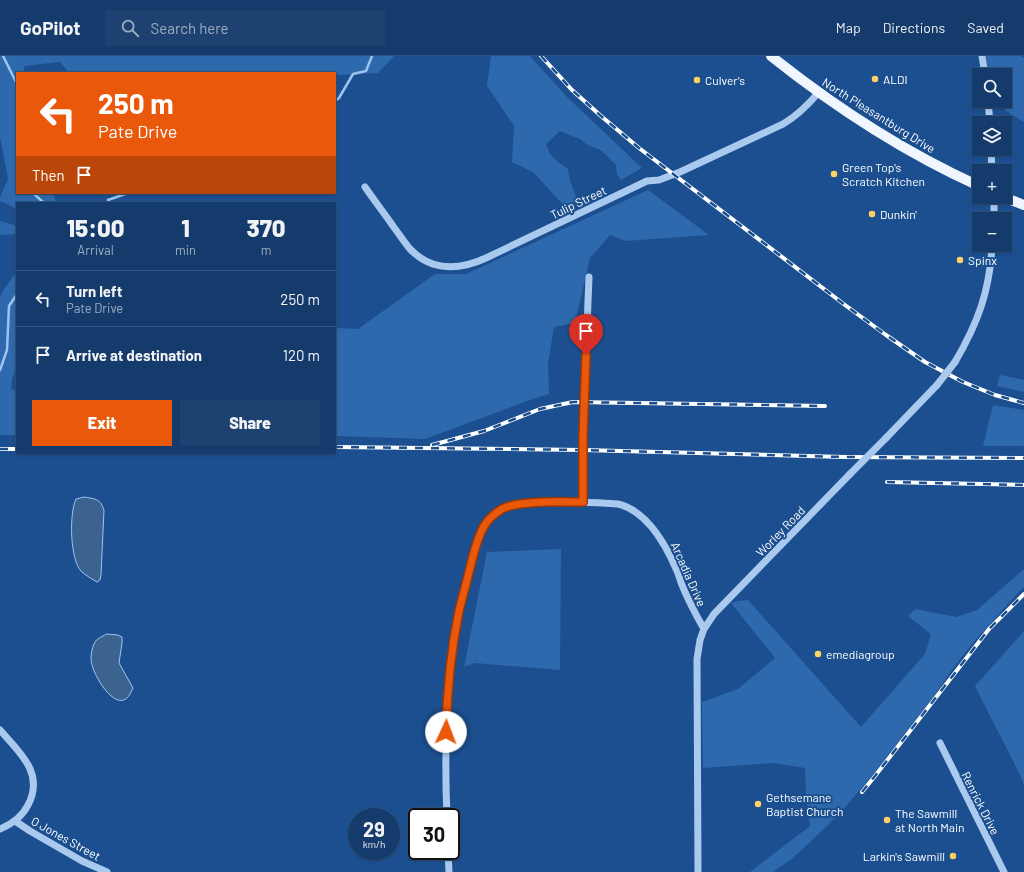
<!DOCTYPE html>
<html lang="en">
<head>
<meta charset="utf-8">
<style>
	:root { --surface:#143b6b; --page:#1d4271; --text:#f1f3f6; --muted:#9dadc1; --line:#33557e; --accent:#ea580c }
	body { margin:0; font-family:Barlow,sans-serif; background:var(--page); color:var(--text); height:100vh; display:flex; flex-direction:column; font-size:15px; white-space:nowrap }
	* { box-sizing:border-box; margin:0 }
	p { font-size:13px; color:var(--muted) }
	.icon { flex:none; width:22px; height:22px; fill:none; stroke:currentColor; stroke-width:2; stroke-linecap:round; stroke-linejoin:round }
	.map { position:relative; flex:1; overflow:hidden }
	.panel { position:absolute; left:16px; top:146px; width:320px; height:252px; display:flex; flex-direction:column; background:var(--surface); border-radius:0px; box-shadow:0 1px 3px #0004,0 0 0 1px var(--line) }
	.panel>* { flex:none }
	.banner { position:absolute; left:16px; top:16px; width:320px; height:122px; border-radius:0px; box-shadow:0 1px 3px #0004,0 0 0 1px var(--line); background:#ea580c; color:#fff; overflow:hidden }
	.fabs { position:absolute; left:972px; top:12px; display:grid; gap:8px }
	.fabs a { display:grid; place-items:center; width:40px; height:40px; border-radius:0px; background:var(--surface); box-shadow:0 1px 3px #0004,0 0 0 1px var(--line); font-size:20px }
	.speed { position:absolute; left:348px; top:752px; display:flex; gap:8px; font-size:20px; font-weight:700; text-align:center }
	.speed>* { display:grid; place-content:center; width:52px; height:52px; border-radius:50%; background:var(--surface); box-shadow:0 1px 3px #0004,0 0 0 1px var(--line); line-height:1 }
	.speed small { font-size:10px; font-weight:400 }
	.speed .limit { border:2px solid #111; border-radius:6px; background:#fff; color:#111 }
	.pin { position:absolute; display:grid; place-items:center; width:34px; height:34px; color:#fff; margin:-41px -17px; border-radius:50% 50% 50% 0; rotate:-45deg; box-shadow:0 0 4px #0007 }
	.pin .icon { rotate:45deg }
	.me { position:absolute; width:44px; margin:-22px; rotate:2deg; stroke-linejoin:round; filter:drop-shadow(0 0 3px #0008) }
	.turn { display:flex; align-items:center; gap:14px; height:84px; padding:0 16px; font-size:18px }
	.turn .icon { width:52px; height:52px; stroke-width:2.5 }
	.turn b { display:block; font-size:28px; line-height:34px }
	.then { display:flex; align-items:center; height:38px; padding:0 16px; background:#0003; gap:8px; font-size:15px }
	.eta { display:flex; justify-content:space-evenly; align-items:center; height:68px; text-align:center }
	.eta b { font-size:24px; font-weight:800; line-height:28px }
	.button { display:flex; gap:8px; margin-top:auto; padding:8px 16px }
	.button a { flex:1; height:46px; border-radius:0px; background:var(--accent); color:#fff; font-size:16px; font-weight:800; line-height:46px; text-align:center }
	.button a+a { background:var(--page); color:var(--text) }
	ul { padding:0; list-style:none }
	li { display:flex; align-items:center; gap:12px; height:56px; padding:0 16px; border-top:1px solid var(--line) }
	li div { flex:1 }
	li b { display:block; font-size:15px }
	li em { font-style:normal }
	header { display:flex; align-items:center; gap:24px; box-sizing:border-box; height:56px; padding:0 20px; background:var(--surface); border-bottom:1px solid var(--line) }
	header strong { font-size:19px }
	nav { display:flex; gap:22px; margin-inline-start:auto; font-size:14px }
	.search { width:280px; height:36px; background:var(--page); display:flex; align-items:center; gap:10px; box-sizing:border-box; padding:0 14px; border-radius:0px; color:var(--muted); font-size:15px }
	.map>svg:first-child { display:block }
	.green { fill:#2e69ad }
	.water { fill:#3c6290; stroke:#9cc4f0 }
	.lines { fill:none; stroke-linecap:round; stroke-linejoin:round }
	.stream { stroke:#9cc4f0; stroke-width:2.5 }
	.minor { stroke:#a9c9ee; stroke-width:7 }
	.major { stroke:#f0f6ff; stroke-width:10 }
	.rail-casing { stroke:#fff; stroke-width:4 }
	.rail { stroke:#1b4f8f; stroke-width:2.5; stroke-dasharray:8; stroke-linecap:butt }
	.minor-bridge { stroke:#a9c9ee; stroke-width:7 }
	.route-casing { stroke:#983908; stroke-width:10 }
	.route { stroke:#ea580c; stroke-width:7 }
	.poi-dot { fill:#ffd166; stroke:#1b4f8f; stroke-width:1.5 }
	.labels { text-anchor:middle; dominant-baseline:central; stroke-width:4; stroke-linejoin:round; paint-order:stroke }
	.poi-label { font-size:12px; fill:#fff; stroke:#1b4f8f; text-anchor:start }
	.street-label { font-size:12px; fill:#fff; stroke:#1b4f8f }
</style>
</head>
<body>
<header>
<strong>GoPilot</strong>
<div class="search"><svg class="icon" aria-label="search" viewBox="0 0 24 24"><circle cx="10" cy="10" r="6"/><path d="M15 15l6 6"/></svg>Search here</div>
<nav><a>Map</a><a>Directions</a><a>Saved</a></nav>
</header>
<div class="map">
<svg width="1024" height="816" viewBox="0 0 1024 816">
	<rect width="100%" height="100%" fill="#1b4f8f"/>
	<path class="green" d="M0 0H394L378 17 335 19V17H69L60 6 24 10V17H17V137H53L56 147H17V153L0 145V141L8 123 3 96 0 82Z
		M491 0H530L568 42 642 112 621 124 617 119 616 109 602 95 586 88 580 83 560 75 546 88 550 98 559 107 568 113 570 125 578 146 567 153 533 116 512 106 514 70 487 30Z
		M986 0H1021L1024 2V66L994 47 993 45H1005V19H989Z
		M648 134 709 179 626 185 610 179 590 202 575 267 554 271 548 308 549 338 527 345 463 369 425 383 335 380V272L358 273 435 218H466Z
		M0 165 17 170V178L0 179Z
		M17 215V311L12 323 11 333 17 335V379H0V241L4 233Z
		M1000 319 1024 324V336L997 330Z
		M993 349 1024 354V390H983Z
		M561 493 560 614 475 607 464 611 487 496Z
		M1024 513V531L1016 539 972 588 951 615 934 640 912 668 871 721 848 748 825 772 793 802 773 816H750L810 770 806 738 805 712 773 707 703 712 702 646 738 633 775 602 731 547 737 545 748 544 861 671 925 598 931 578 908 560 915 553 956 561 977 554Z
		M1024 575V730L1020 719 975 630Z"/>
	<path class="water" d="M84 441C95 443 100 442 104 454L101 519 100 524 97 526C92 523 85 519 81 515 70 503 69 458 76 443Z
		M106 578 118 579 122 581V587L119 607 133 632C131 636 129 642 124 644 110 649 91 615 91 603 91 598 92 592 94 588 95 586 96 584 98 583 100 581 104 580 106 578Z"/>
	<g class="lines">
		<path class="stream" d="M3 0 17 28
			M335 45 339 42 353 18 366 15 372 0
			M33 137 44 147
			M108 144 128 137
			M0 314 7 294 9 250 17 238"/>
		<path class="minor" d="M982 0 985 19
			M988 45 990 67
			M991 93 992 115
			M365 131C374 144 384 157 393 170 399 178 404 186 410 193 432 216 460 214 486 202L647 125 659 124 680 116 783 68C797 60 808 49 819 36
			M994 163V141
			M955 306C978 267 990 234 992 189
			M886 382 937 329
			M583 446 584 346 589 221
			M0 674C19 696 45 717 28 749 22 761 12 768 0 773
			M940 687 1004 816
			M447 761C444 692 446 623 459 556 462 543 466 530 469 517 475 495 479 467 501 454 514 446 533 447 548 447 571 446 594 446 618 448 647 455 666 489 677 515 679 519 680 524 682 529 688 544 696 559 704 573
			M15 765 30 775 82 805 107 816
			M448 795 449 816
			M698 816 697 603 700 584 704 573 714 558 850 418"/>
		<path class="major" d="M771 0C835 51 904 96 979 130
			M1003 141 1024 149"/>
		<g class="rail-casing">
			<path id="rail" d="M541 0 572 34 601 60 639 92 845 249 886 279 925 306 963 326 995 339 1024 347
				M432 389 484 375 540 353 573 346 825 350
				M335 391 583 394 844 401 1024 402
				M0 393H17
				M887 426 1024 429
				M862 736 875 720 989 573 1024 538"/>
		</g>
		<use href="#rail" class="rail"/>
		<path class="minor-bridge" d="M937 329 955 306
			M850 418 886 382"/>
	</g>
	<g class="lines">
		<g class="route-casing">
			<path id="route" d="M446 676C447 635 451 594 459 555 462 542 466 529 469 516 473 501 476 484 484 470 488 464 495 457 502 453 519 444 562 446 583 446V381L586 299"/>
		</g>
		<use href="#route" class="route"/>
	</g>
	<g class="poi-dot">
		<circle cx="875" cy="23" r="4"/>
		<circle cx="697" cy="24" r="4"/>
		<circle cx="834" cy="118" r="4"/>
		<circle cx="872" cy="158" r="4"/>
		<circle cx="960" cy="204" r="4"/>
		<circle cx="818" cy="598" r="4"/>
		<circle cx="758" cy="748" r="4"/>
		<circle cx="887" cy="764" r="4"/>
		<circle cx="953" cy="800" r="4"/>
	</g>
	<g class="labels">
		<g class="poi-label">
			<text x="883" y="23">ALDI</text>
			<text x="705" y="24">Culver's</text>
			<text x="842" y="111">Green Top's<tspan x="842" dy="14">Scratch Kitchen</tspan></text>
			<text x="880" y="158">Dunkin'</text>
			<text x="968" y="204">Spinx</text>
			<text x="826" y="598">emediagroup</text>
			<text x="766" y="741">Gethsemane<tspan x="766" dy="14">Baptist Church</tspan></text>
			<text x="895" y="757">The Sawmill<tspan x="895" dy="14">at North Main</tspan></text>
			<text x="945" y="800" text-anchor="end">Larkin's Sawmill</text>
		</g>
		<g class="street-label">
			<text transform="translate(879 59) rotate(32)">North Pleasantburg Drive</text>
			<text transform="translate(578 146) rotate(-26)">Tulip Street</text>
			<text transform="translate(780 475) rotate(-46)">Worley Road</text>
			<text transform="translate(689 518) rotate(66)">Arcadia Drive</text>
			<text transform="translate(981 747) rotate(63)">Renrick Drive</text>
			<text transform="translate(66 782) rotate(29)">O Jones Street</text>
		</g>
	</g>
</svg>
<div class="fabs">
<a><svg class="icon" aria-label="search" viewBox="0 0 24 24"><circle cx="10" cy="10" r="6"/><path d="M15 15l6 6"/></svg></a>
<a><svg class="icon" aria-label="layers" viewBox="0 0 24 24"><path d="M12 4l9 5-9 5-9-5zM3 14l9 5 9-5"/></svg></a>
<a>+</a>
<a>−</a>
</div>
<div class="speed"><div>29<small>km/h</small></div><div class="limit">30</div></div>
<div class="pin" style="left:586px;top:299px;background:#d93025"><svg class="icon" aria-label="arrive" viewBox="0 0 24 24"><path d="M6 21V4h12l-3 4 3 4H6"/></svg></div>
<svg class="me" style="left:446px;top:676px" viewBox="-20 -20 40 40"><circle r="19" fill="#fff"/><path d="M0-13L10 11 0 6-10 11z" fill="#ea580c"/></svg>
<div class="banner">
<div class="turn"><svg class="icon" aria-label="left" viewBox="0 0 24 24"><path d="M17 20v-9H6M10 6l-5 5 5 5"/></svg><div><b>250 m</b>Pate Drive</div></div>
<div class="then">Then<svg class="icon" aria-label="arrive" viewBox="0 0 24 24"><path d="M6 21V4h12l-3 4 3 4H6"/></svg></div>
</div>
<section class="panel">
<div class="eta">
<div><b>15:00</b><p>Arrival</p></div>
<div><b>1</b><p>min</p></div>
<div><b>370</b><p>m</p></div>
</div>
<ul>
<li><svg class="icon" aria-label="left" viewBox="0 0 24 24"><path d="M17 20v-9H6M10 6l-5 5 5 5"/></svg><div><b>Turn left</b><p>Pate Drive</p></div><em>250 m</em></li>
<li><svg class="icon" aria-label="arrive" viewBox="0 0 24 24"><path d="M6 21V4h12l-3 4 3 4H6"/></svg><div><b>Arrive at destination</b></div><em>120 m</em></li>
</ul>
<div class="button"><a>Exit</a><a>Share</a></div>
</section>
</div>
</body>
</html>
